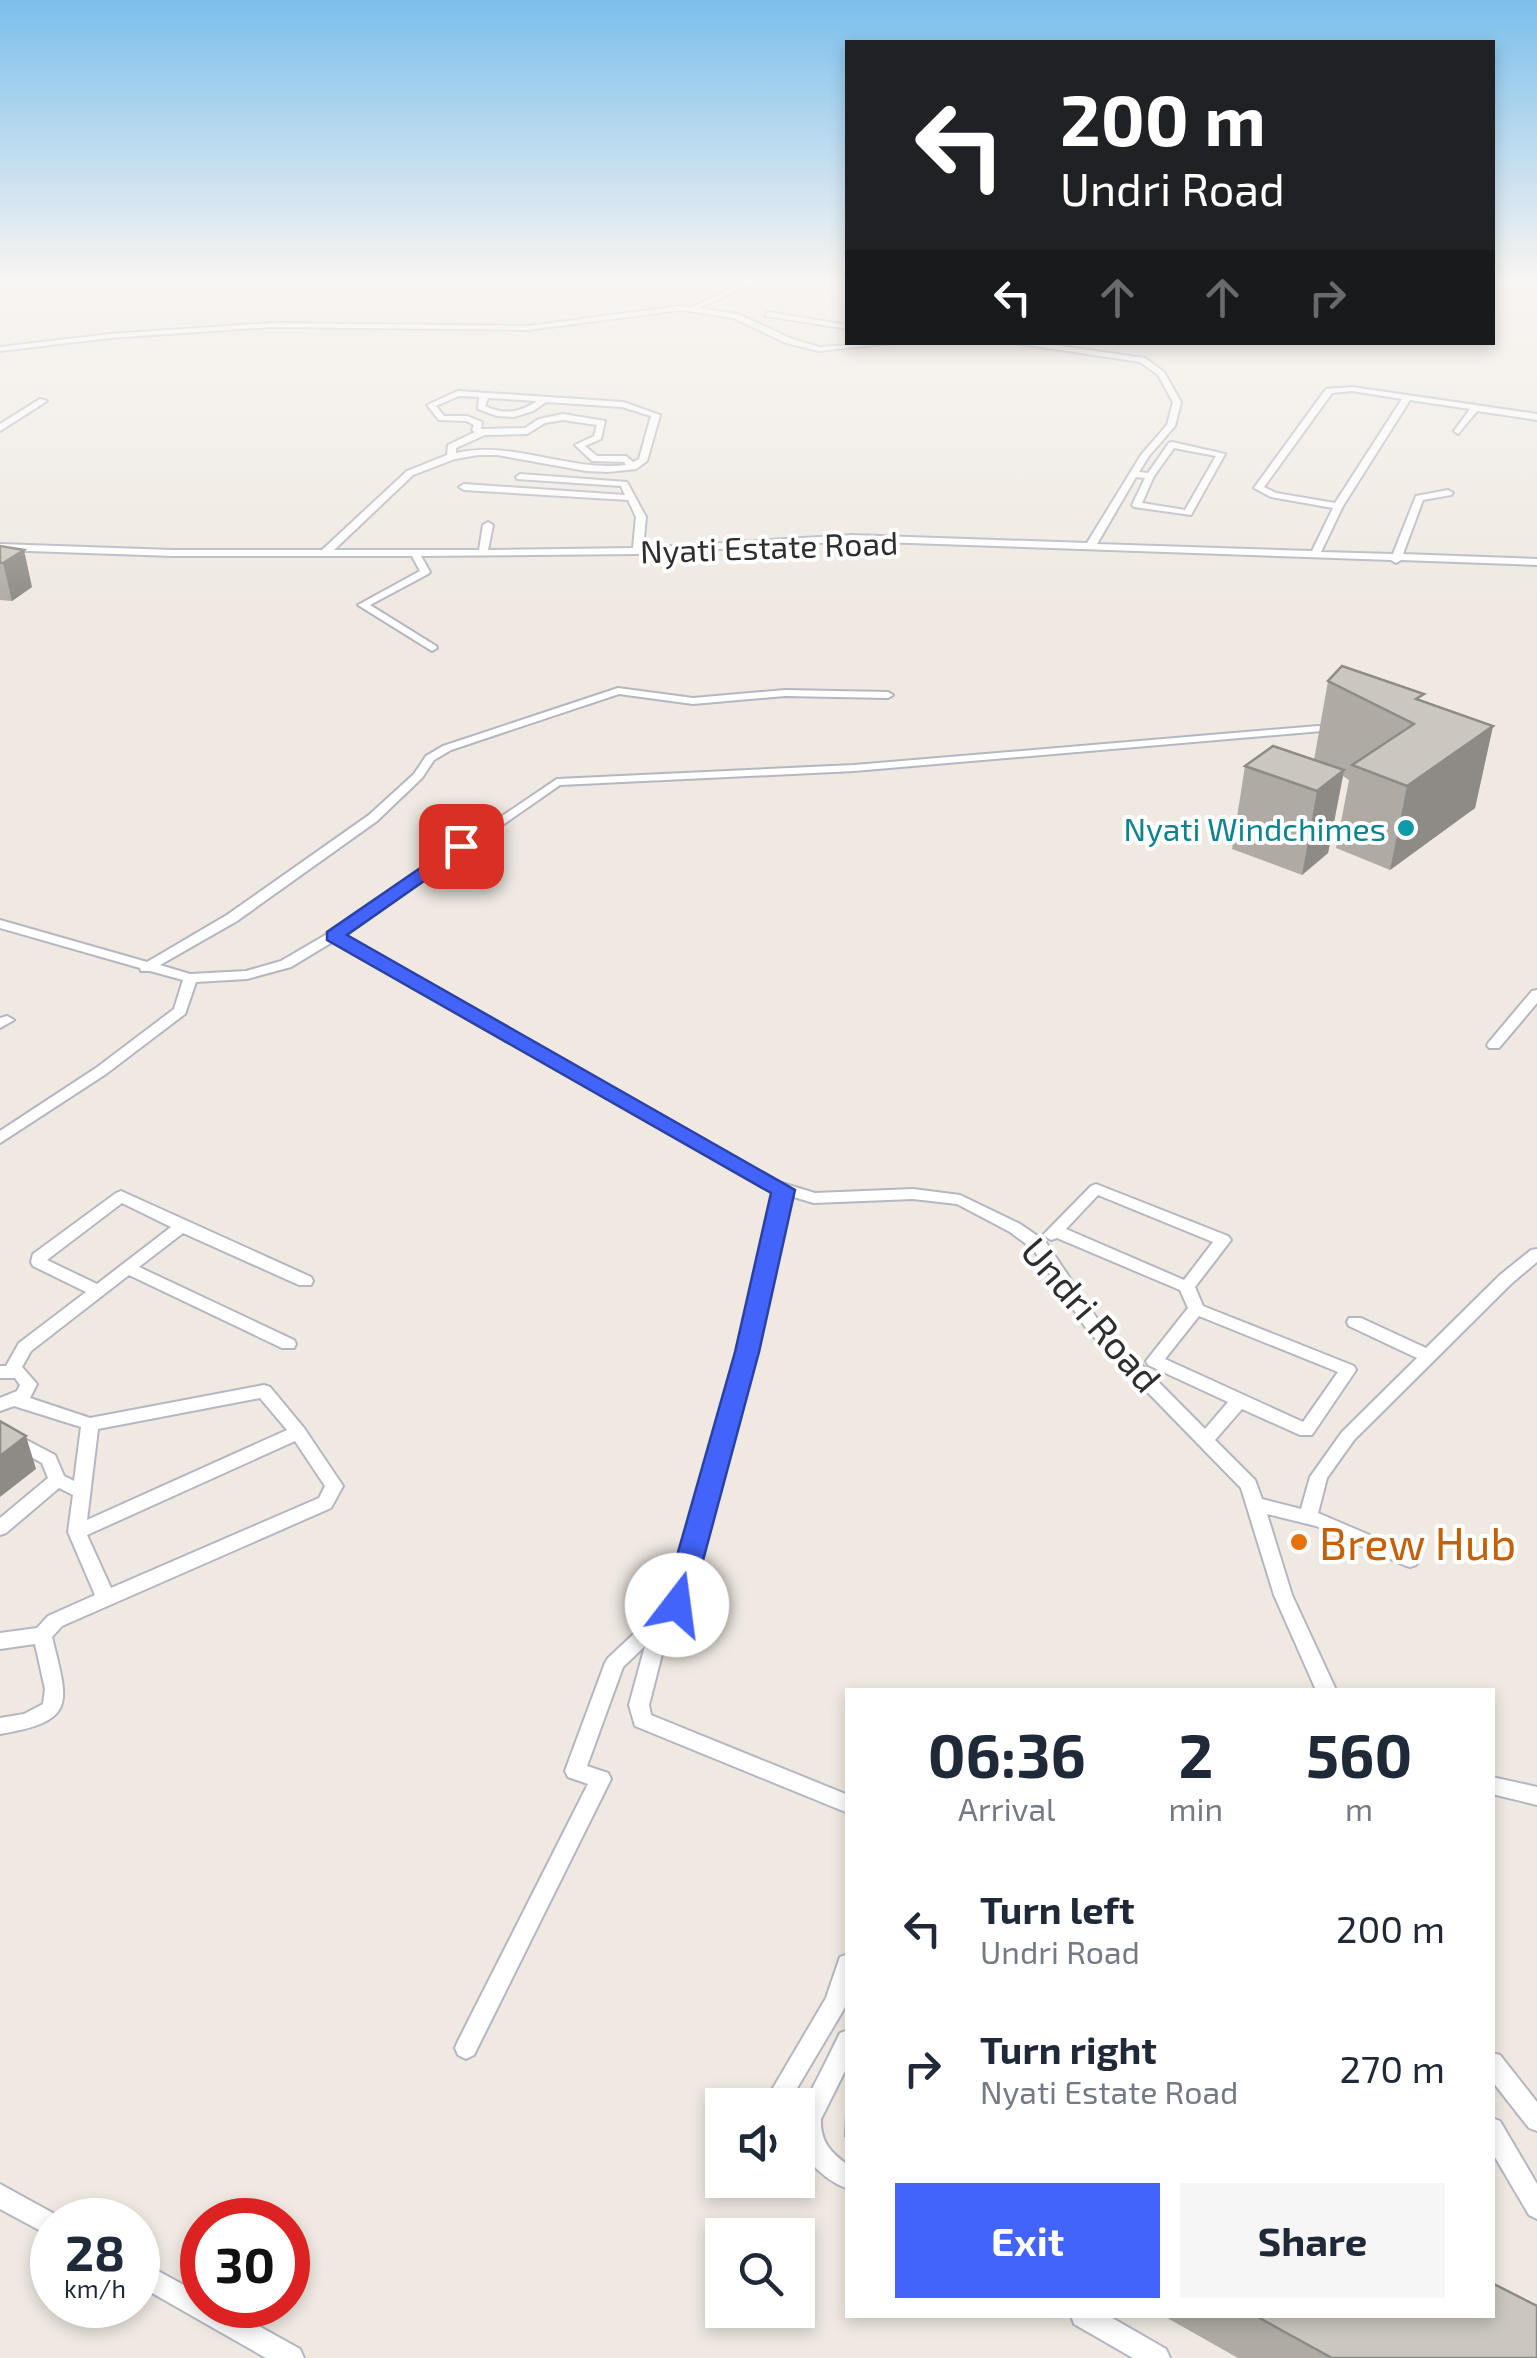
<!DOCTYPE html>
<html lang="en">
<head>
<meta charset="utf-8">
<style>
	:root { --surface:#fff; --page:#f6f6f7; --text:#1f2937; --muted:#747a83; --accent:#4264fb }
	body { margin:0; font-family:"Exo 2",sans-serif; background:var(--page); color:var(--text); height:100vh; display:flex; flex-direction:column; font-size:38px; white-space:nowrap }
	* { box-sizing:border-box; margin:0 }
	p { font-size:32px; color:var(--muted) }
	.icon { flex:none; width:55px; height:55px; fill:none; stroke:currentColor; stroke-width:2; stroke-linecap:round; stroke-linejoin:round }
	.map { position:relative; flex:1; overflow:hidden }
	.sheet { position:absolute; left:845px; top:1688px; width:650px; height:630px; display:flex; flex-direction:column; background:var(--surface); border-radius:0px; box-shadow:0 5px 15px #0003 }
	.sheet>* { flex:none }
	.guide { position:absolute; left:845px; top:40px; width:650px; height:305px; border-radius:0px; box-shadow:0 5px 15px #0003; background:#202124; color:#fff; overflow:hidden }
	.fabs { position:absolute; left:705px; top:2088px; display:grid; gap:20px }
	.fabs a { display:grid; place-items:center; width:110px; height:110px; border-radius:0px; background:var(--surface); box-shadow:0 5px 15px #0003; font-size:50px }
	.speed { position:absolute; left:30px; top:2198px; display:flex; gap:20px; font-size:50px; font-weight:700; text-align:center }
	.speed>* { display:grid; place-content:center; width:130px; height:130px; border-radius:50%; background:var(--surface); box-shadow:0 5px 15px #0003; line-height:1 }
	.speed small { font-size:25px; font-weight:400 }
	.speed .limit { border:15px solid #d22; background:#fff; color:#111 }
	.pin { position:absolute; display:grid; place-items:center; width:85px; height:85px; color:#fff; margin:-42px; border-radius:20px; box-shadow:0 5px 15px #0006 }
	.me { position:absolute; width:110px; margin:-55px; rotate:15deg; stroke-linejoin:round; filter:drop-shadow(0 0 8px #0008) }
	.turn { display:flex; align-items:center; gap:35px; height:210px; padding:0 50px; font-size:45px }
	.turn .icon { width:130px; height:130px; stroke-width:2.5 }
	.turn b { display:block; font-size:70px; line-height:85px }
	.lanes { display:flex; align-items:center; height:95px; padding:0 50px; background:#0003; justify-content:center; gap:50px; direction:ltr }
	.lanes .off { opacity:.35 }
	.eta { display:flex; justify-content:space-evenly; align-items:center; height:170px; text-align:center }
	.eta b { font-size:60px; font-weight:700; line-height:70px }
	.cta { display:flex; gap:20px; margin-top:auto; padding:20px 50px }
	.cta a { flex:1; height:115px; border-radius:0px; background:var(--accent); color:#fff; font-size:40px; font-weight:700; line-height:115px; text-align:center }
	.cta a+a { background:var(--page); color:var(--text) }
	ul { padding:0; list-style:none }
	li { display:flex; align-items:center; gap:30px; height:140px; padding:0 50px }
	li div { flex:1 }
	li b { display:block; font-size:38px }
	li em { font-style:normal }
	.map>svg:first-child { display:block }
	.lines { fill:none; stroke-linecap:round; stroke-linejoin:round }
	.minor-casing { stroke:#b4b7c1; stroke-width:4 }
	.minor { fill:#fff; fill-rule:evenodd }
	.wall { fill:#afaba4 }
	.shaded-wall { fill:#8e8b86 }
	.building { fill:#cbc7bf; stroke:#8e8b86; stroke-width:2.5 }
	.route { fill:#4264fb; stroke:#2b41a3; stroke-width:2.5 }
	.culture-dot { fill:#0f9aa8; stroke:#fff; stroke-width:4 }
	.food-dot { fill:#e8710a; stroke:#fff; stroke-width:4 }
	.labels { text-anchor:middle; dominant-baseline:central; stroke-width:8; stroke-linejoin:round; paint-order:stroke }
	.far-street-label { font-size:32px; fill:#2e2e2e; stroke:#fff }
	.far-culture-label { font-size:32px; fill:#0d838f; stroke:#fff; text-anchor:end }
	.street-label { font-size:38px; fill:#2e2e2e; stroke:#fff }
	.near-food-label { font-size:45px; fill:#c56008; stroke:#fff; text-anchor:start }
</style>
</head>
<body>
<div class="map">
<svg width="1537" height="2358" viewBox="0 0 1537 2358">
	<rect width="100%" height="100%" fill="#efe9e1"/>
	<g class="lines">
		<g class="minor-casing">
			<path id="minor" d="M753 278H763L699 308 738 314 792 339 819 347 904 342 819 351 786 343 733 318 681 310 528 330 272 327 110 338 0 351V347L110 334 272 323 528 326 681 306 693 307Z
				M768 312 848 325V329L765 316Z
				M1007 342H1032L1145 358 1164 372 1181 402 1175 426 1149 456 1139 472 1148 473 1169 443 1172 442 1225 454 1191 515 1134 507 1132 505 1145 478 1136 477 1097 544 1312 551 1333 508 1271 497 1254 488 1326 389 1352 387 1537 414V420L1477 411 1458 434 1454 431 1470 409 1410 400 1343 506 1321 552 1393 554 1416 496 1448 490 1453 493 1451 495 1423 500 1403 554 1537 559V565L1401 560 1396 563 1391 560 852 541 638 554 421 556 430 572 428 574 370 605 436 646 437 648 432 651 358 605 420 571 412 556H173L0 550V544L173 550H322L407 471 447 455 448 445 475 432 472 430 474 425 466 421 439 420 427 405 458 391 623 402 660 415 647 461 636 469 608 472 586 471 497 455H478L455 459 413 475 334 550H479L483 525 488 522 493 525 488 550 633 548 636 517 628 500 464 490 459 487 464 484 625 495 621 486 517 479 516 477 520 474 627 482 646 517 643 548 852 535 1087 543 1141 455 1167 425 1173 402 1158 375 1140 362ZM1352 391 1402 399 1335 503 1276 493 1264 487 1332 393ZM459 396 479 397 478 409 497 416 514 417 533 411 546 402 622 407 651 416 639 459 633 462 626 456H597L585 446 601 439 605 421 563 414 539 419 525 428 483 429H481L482 422 467 416H444L436 406ZM488 398 537 401C520 413 504 415 485 406ZM563 420 597 425 594 436 575 445 592 461 624 462 626 465C569 472 513 440 456 453V448L485 435 527 434 545 423ZM1174 448 1216 456 1185 510 1142 503 1154 476Z
				M40 399 47 401 0 431V424Z
				M618 688 693 698 785 690 888 692 893 695 888 698 785 696 693 704 619 694 451 750 434 760 422 778 377 821 237 921 160 965 190 974 246 971 281 961 329 933 557 779 854 765 1318 726 1322 727V731L854 771 560 785 343 936 775 1181 815 1193 913 1189 960 1195 1020 1224 1045 1241 1100 1323 1205 1429 1228 1402 1148 1365 1146 1361 1188 1308 1180 1290 1057 1238 1051 1240 1043 1235 1091 1186 1096 1184 1228 1236 1231 1240 1228 1244 1195 1287 1203 1306 1354 1366 1356 1370 1312 1435H1300L1242 1409 1215 1440 1255 1480 1262 1499 1301 1509 1310 1477 1342 1432 1417 1358 1349 1326 1347 1322 1349 1318H1361L1426 1348 1500 1275 1531 1250 1537 1249V1262L1512 1283 1354 1440 1327 1478 1318 1513 1416 1555 1419 1560 1416 1565 1410 1567 1404 1565 1316 1526 1267 1514 1292 1595 1336 1690H1316L1274 1595 1241 1488 1088 1331 1033 1249 1010 1232 957 1204 913 1199 814 1203 790 1196 755 1352 686 1605 670 1623 649 1705 651 1715 848 1795V1813L635 1726 629 1705 645 1646 623 1667 587 1766 608 1773 611 1779 474 2055 466 2059 458 2055 455 2048 458 2041 588 1784 568 1777 565 1771 605 1663 608 1658 669 1601 739 1352 776 1191 765 1187 334 941 291 967 247 979 196 982 185 1014 106 1074 0 1143V1131L96 1068 174 1009 183 980 150 971H141L140 968 0 928V920L147 962 227 915 369 815 414 774 426 756 443 746ZM1098 1195 1213 1242 1184 1280 1066 1229ZM1199 1316 1338 1372 1303 1422 1165 1359Z
				M1537 990V1003L1499 1048H1489L1487 1045 1489 1042 1532 991Z
				M7 1016 14 1020 0 1028V1018Z
				M121 1191 311 1277 313 1281 311 1285H299L183 1233 139 1267 294 1340 296 1344 294 1348H282L129 1275 31 1351 22 1367 37 1384 30 1398 90 1418 264 1385 270 1387 304 1428 343 1486 331 1508 62 1626 52 1637C68 1703 78 1721 0 1734V1718L24 1714 43 1704 45 1689 35 1644 0 1649V1633L37 1628 48 1616 95 1595 68 1532 73 1495 59 1488 6 1533 0 1535V1518L48 1478 42 1463 0 1440V1426L55 1455 64 1476 74 1481 81 1427 14 1406 0 1411V1398L17 1391 20 1385 15 1378H0V1366H6L19 1343 86 1292 33 1266 31 1262 33 1254 116 1193ZM122 1203 171 1227 97 1284 47 1260ZM260 1398 287 1430 87 1520 98 1429ZM295 1441 325 1486 319 1498 111 1588 87 1535Z
				M1492 1777 1537 1787V1805L1492 1794Z
				M848 1954V2000L844 2009 787 2105H763L826 1998 840 1957Z
				M848 2030V2065L821 2119C820 2141 830 2152 848 2165V2189C820 2178 791 2150 799 2117 801 2108 808 2098 812 2089 822 2070 831 2051 840 2033Z
				M1492 2053 1500 2055 1537 2102V2131L1529 2128 1492 2081Z
				M1492 2118 1500 2121 1537 2184V2219L1529 2215 1492 2152Z
				M0 2184 60 2217 62 2220H52V2237L0 2209Z
				M138 2260 202 2295V2305H221L300 2349 304 2358H266L138 2285Z
				M1071 2315H1107L1166 2349 1170 2358H1133L1074 2324Z"/>
		</g>
		<use href="#minor" class="minor"/>
	</g>
	<path class="wall" d="M0 546 32 587 12 601 0 600Z
		M1328 681 1422 701 1493 726 1475 808 1390 870 1336 848 1349 780 1343 776 1328 853 1302 875 1232 849 1245 766 1314 760Z
		M848 2087V2139L844 2137 846 2090Z
		M1162 2315H1492L1537 2358H1238Z"/>
	<path class="shaded-wall" d="M24 550 32 587 12 601 3 563Z
		M1493 726 1475 808 1390 870 1407 786Z
		M1344 770 1328 853 1302 875 1317 791Z
		M26 1436 36 1469 0 1497V1456Z"/>
	<path class="building" d="M0 546 24 550 3 563H0Z
		M1342 666 1424 694 1416 699 1493 726 1407 786 1352 765 1414 724 1328 681Z
		M1273 746 1344 770 1317 791 1245 766Z
		M0 1421 26 1436 0 1456Z
		M1492 2283 1537 2306V2358H1332L1254 2315H1492Z"/>
	<linearGradient id="sky" x2="0" y2="1"><stop stop-color="#7abfeb"/><stop offset="0.46" stop-color="#f8f5f2"/><stop offset="1" stop-color="#f8f5f2" stop-opacity="0"/></linearGradient>
	<rect width="1537" height="608" fill="url(#sky)"/>
	<path class="route" d="M461 840 468 842V850L347 935 795 1190 759 1352 691 1605 687 1613 677 1616 667 1613 663 1605 735 1352 771 1193 327 940V932Z"/>
	<circle class="culture-dot" cx="1406" cy="828" r="10"/>
	<circle class="food-dot" cx="1299" cy="1542" r="10"/>
	<g class="labels">
		<g class="far-street-label">
			<text transform="translate(769 546) rotate(-2)">Nyati Estate Road</text>
		</g>
		<g class="far-culture-label">
			<text x="1386" y="828">Nyati Windchimes</text>
		</g>
		<g class="street-label">
			<text transform="translate(1092 1314) rotate(49)">Undri Road</text>
		</g>
		<g class="near-food-label">
			<text x="1319" y="1542">Brew Hub</text>
		</g>
	</g>
</svg>
<div class="fabs">
<a><svg class="icon" aria-label="sound" viewBox="0 0 24 24"><path d="M4 9h4l5-4v14l-5-4H4zM17 9q2 3 0 6"/></svg></a>
<a><svg class="icon" aria-label="search" viewBox="0 0 24 24"><circle cx="10" cy="10" r="6"/><path d="M15 15l6 6"/></svg></a>
</div>
<div class="speed"><div>28<small>km/h</small></div><div class="limit">30</div></div>
<div class="pin" style="left:461px;top:846px;background:#d93025"><svg class="icon" aria-label="arrive" viewBox="0 0 24 24"><path d="M6 21V4h12l-3 4 3 4H6"/></svg></div>
<svg class="me" style="left:677px;top:1605px" viewBox="-20 -20 40 40"><circle r="19" fill="#fff"/><path d="M0-13L10 11 0 6-10 11z" fill="#4264fb"/></svg>
<div class="guide">
<div class="turn"><svg class="icon" aria-label="left" viewBox="0 0 24 24"><path d="M17 20v-9H6M10 6l-5 5 5 5"/></svg><div><b>200 m</b>Undri Road</div></div>
<div class="lanes"><svg class="icon" aria-label="left" viewBox="0 0 24 24"><path d="M17 20v-9H6M10 6l-5 5 5 5"/></svg><svg class="icon off" aria-label="ahead" viewBox="0 0 24 24"><path d="M12 20V5M6 11l6-6 6 6"/></svg><svg class="icon off" aria-label="ahead" viewBox="0 0 24 24"><path d="M12 20V5M6 11l6-6 6 6"/></svg><svg class="icon off" aria-label="right" viewBox="0 0 24 24"><path d="M7 20v-9h11M14 6l5 5-5 5"/></svg></div>
</div>
<section class="sheet">
<div class="eta">
<div><b>06:36</b><p>Arrival</p></div>
<div><b>2</b><p>min</p></div>
<div><b>560</b><p>m</p></div>
</div>
<ul>
<li><svg class="icon" aria-label="left" viewBox="0 0 24 24"><path d="M17 20v-9H6M10 6l-5 5 5 5"/></svg><div><b>Turn left</b><p>Undri Road</p></div><em>200 m</em></li>
<li><svg class="icon" aria-label="right" viewBox="0 0 24 24"><path d="M7 20v-9h11M14 6l5 5-5 5"/></svg><div><b>Turn right</b><p>Nyati Estate Road</p></div><em>270 m</em></li>
</ul>
<div class="cta"><a>Exit</a><a>Share</a></div>
</section>
</div>
</body>
</html>
